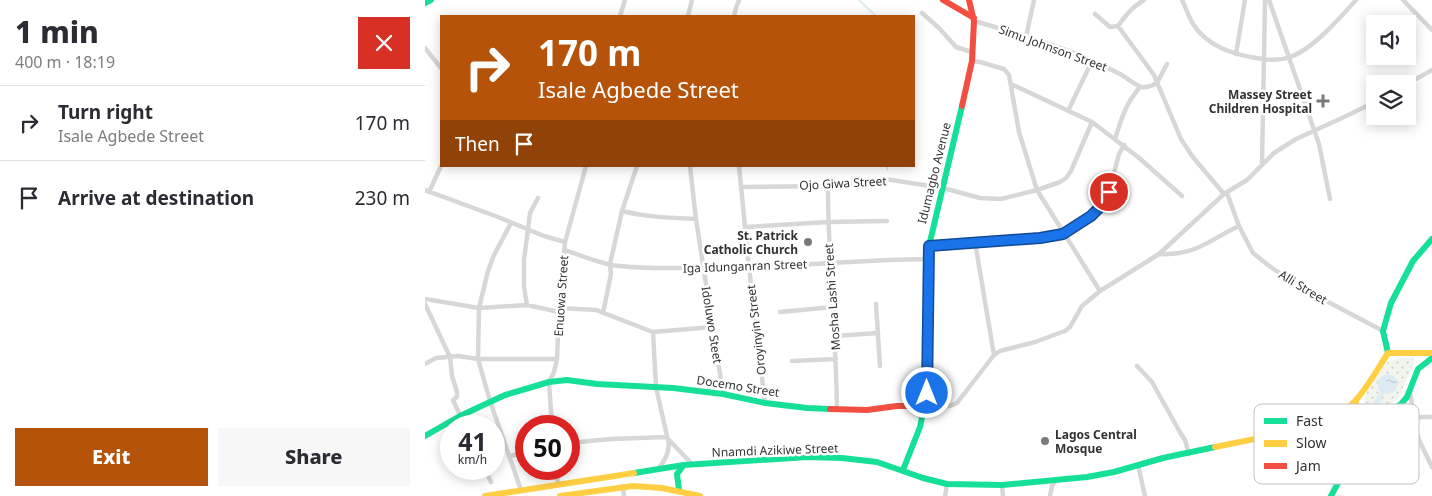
<!DOCTYPE html>
<html lang="en">
<head>
<meta charset="utf-8">
<style>
	:root { --surface:#fff; --page:#f7f7f7; --text:#2b2b33; --muted:#7c7c81; --line:#e1e1e2; --accent:#b45309 }
	body { margin:0; font-family:"Noto Sans",sans-serif; background:var(--page); color:var(--text); height:100vh; display:flex; flex-direction:column; font-size:19px; white-space:nowrap }
	* { box-sizing:border-box; margin:0 }
	p { font-size:16px; color:var(--muted) }
	.icon { flex:none; width:28px; height:28px; fill:none; stroke:currentColor; stroke-width:2; stroke-linecap:round; stroke-linejoin:round }
	.map { position:relative; flex:1; overflow:hidden }
	.drawer { display:flex; flex-direction:column; background:var(--surface); width:425px }
	.drawer>* { flex:none }
	.banner { position:absolute; left:15px; top:15px; width:475px; height:152px; border-radius:0px; box-shadow:0 2px 12px #0003; background:#b45309; color:#fff; overflow:hidden }
	.fabs { position:absolute; left:941px; top:15px; display:grid; gap:10px }
	.fabs a { display:grid; place-items:center; width:50px; height:50px; border-radius:0px; background:var(--surface); box-shadow:0 2px 12px #0003; font-size:25px }
	.speed { position:absolute; left:15px; top:415px; display:flex; gap:10px; font-size:25px; font-weight:700; text-align:center }
	.speed>* { display:grid; place-content:center; width:65px; height:65px; border-radius:50%; background:var(--surface); box-shadow:0 2px 12px #0003; line-height:1 }
	.speed small { font-size:12px; font-weight:400 }
	.speed .limit { border:8px solid #d22; background:#fff; color:#111 }
	.pin { position:absolute; display:grid; place-items:center; width:42px; height:42px; color:#fff; margin:-21px; border:2px solid #fff; border-radius:50%; box-shadow:0 1px 5px #0007 }
	.me { position:absolute; width:55px; margin:-28px; rotate:0deg; stroke-linejoin:round; filter:drop-shadow(0 0 4px #0008) }
	.turn { display:flex; align-items:center; gap:18px; height:105px; padding:0 15px; font-size:22px }
	.turn .icon { width:65px; height:65px; stroke-width:2.5 }
	.turn b { display:block; font-size:35px; line-height:42px }
	.then { display:flex; align-items:center; height:48px; padding:0 15px; background:#0003; gap:10px; font-size:19px }
	.round { display:grid; place-items:center; flex:none; width:52px; height:52px; border-radius:0px; background:var(--page) }
	.headline { display:flex; align-items:center; justify-content:space-between; height:85px; padding:0 15px }
	h1 { font-size:30px; font-weight:800; line-height:38px }
	.cta { display:flex; gap:10px; margin-top:auto; padding:10px 15px }
	.cta a { flex:1; height:58px; border-radius:0px; background:var(--accent); color:#fff; font-size:20px; font-weight:800; line-height:58px; text-align:center }
	.cta a+a { background:var(--page); color:var(--text) }
	ul { padding:0; list-style:none }
	li { display:flex; align-items:center; gap:15px; height:75px; padding:0 15px; border-top:1px solid var(--line) }
	li div { flex:1 }
	li b { display:block; font-size:19px }
	li em { font-style:normal }
	main { display:flex; flex:1; min-height:0 }
	.map>svg:first-child { display:block }
	.grass { fill:url(#grass-dots) }
	.water { fill:url(#water-ripples) }
	.lines { fill:none; stroke-linecap:round; stroke-linejoin:round }
	.stream { stroke:#ddebf3; stroke-width:2 }
	.street { stroke:#d7d7d7; stroke-width:4.5 }
	.fast { stroke:#16e098; stroke-width:6 }
	.slow { stroke:#ffcf43; stroke-width:6 }
	.jam { stroke:#f24e42; stroke-width:6 }
	.route-casing { stroke:#114b97; stroke-width:12 }
	.route { stroke:#1a73e8; stroke-width:9 }
	.poi-dot { fill:#7a7a7a; stroke:#fff; stroke-width:2 }
	.labels { text-anchor:middle; dominant-baseline:central; stroke-width:5; stroke-linejoin:round; paint-order:stroke }
	.street-label { font-size:12px; fill:#333; stroke:#fff }
	.poi-label { font-size:12px; font-weight:bold; fill:#333; stroke:#fff; text-anchor:end }
	.key { fill:#fff; stroke:#c2c2c2; stroke-width:1 }
	.key-label { font-size:14px; fill:#333 }
</style>
</head>
<body>
<main>
<section class="drawer">
<div class="headline"><div><h1>1 min</h1><p>400 m · 18:19</p></div><a class="round" style="background:#d93025;color:#fff"><svg class="icon" aria-label="close" viewBox="0 0 24 24"><path d="M6 6l12 12M18 6L6 18"/></svg></a></div>
<ul>
<li><svg class="icon" aria-label="right" viewBox="0 0 24 24"><path d="M7 20v-9h11M14 6l5 5-5 5"/></svg><div><b>Turn right</b><p>Isale Agbede Street</p></div><em>170 m</em></li>
<li><svg class="icon" aria-label="arrive" viewBox="0 0 24 24"><path d="M6 21V4h12l-3 4 3 4H6"/></svg><div><b>Arrive at destination</b></div><em>230 m</em></li>
</ul>
<div class="cta"><a>Exit</a><a>Share</a></div>
</section>
<div class="map">
<svg width="1007" height="496" viewBox="0 0 1007 496">
	<defs>
		<pattern id="grass-dots" width="8" height="8" patternUnits="userSpaceOnUse" patternTransform="scale(1.25)"><rect width="8" height="8" fill="#f1f5ed"/><path d="M2 2h.1M6 6h.1" fill="none" stroke="#cfd2cc" stroke-width="1.8" stroke-linecap="round"/></pattern>
		<pattern id="water-ripples" width="26" height="14" patternUnits="userSpaceOnUse" patternTransform="scale(1.25)"><rect width="26" height="14" fill="#ddebf3"/><path d="M2 4q2-2 4 0t4 0M15 11q2-2 4 0t4 0" fill="none" stroke="#becad1"/></pattern>
	</defs>
	<rect width="100%" height="100%" fill="#fff"/>
	<path class="grass" d="M973 358H989V362L974 398 950 415 936 433 939 399 943 390 961 363Z"/>
	<path class="water" d="M963 374C978 378 975 395 959 394L953 406 949 408 947 407 948 402 956 392 953 388V380L959 375Z"/>
	<g class="lines">
		<path class="stream" d="M434 0 451 16
			M462 170V166"/>
		<path class="street" d="M757 0C761 8 764 17 768 24 782 46 807 54 831 58 842 60 854 61 865 57 887 50 916 17 931 0
			M844 0 894 144 905 199
			M978 0 1007 30
			M497 13 514 28 531 47 547 52
			M670 14 685 27 693 26 729 75 756 139 767 156 799 194
			M195 16 200 0
			M263 16 267 0
			M309 16 311 8 314 0
			M549 21C599 35 649 50 695 74 711 83 714 93 732 83
			M693 26C701 15 707 7 719 0
			M601 37 609 0
			M0 48 16 68
			M811 54 820 0
			M547 61 555 62 579 69 584 75 594 132 612 190 675 291
			M732 83 742 64
			M586 84 667 122 713 157 757 196
			M982 84 1007 70
			M643 111 667 61
			M690 139C697 117 700 105 715 87
			M837 165 840 0
			M265 166 271 219 298 394
			M314 166 324 267 340 403
			M403 186C403 260 411 334 412 409
			M317 187 403 186 460 179 518 188 555 198 576 199 612 190 635 182 641 178 646 171 667 122
			M0 190 73 217 119 236 140 242
			M4 192 16 166
			M802 193 814 226 828 253 843 265 875 287 958 331
			M197 211C221 217 246 218 271 219
			M86 223 69 255 63 271 54 308 53 359 65 401 96 490
			M321 227 403 222 462 221
			M550 242 569 355
			M504 246 615 238 638 234 652 226 677 205 683 196 694 154 699 145
			M139 250C155 255 171 262 187 265 212 269 237 268 263 268 343 269 423 260 503 259
			M734 254C771 256 784 240 814 226
			M0 299 54 308 102 305 134 312
			M0 304 25 357 27 376 32 392V397L28 400 40 426
			M451 304 455 366
			M102 305 99 287V260L105 213 113 198
			M134 308 171 310 228 332 288 327
			M355 312 408 307
			M178 313 186 274 185 264 197 211 212 166
			M228 332 231 387 242 436C247 448 241 459 234 468
			M410 336 453 333
			M367 361 411 359
			M0 364 11 358 33 356 53 359H132
			M712 366 727 382 756 434 760 440 764 454
			M985 391 990 426 994 440 1007 467
			M499 406H525L532 403 569 355 575 351 610 342 640 331 645 327 657 306 675 291 734 254 799 194 822 180 849 153 871 139 917 118 950 102
			M964 413 989 417H1007
			M127 426 124 382 129 372 132 359 134 312 140 242 161 166
			M244 440 267 464
			M144 443 186 439 242 437
			M85 456 101 453
			M713 465 720 496
			M60 469 66 482
			M131 469 133 485
			M577 485 578 496
			M198 486 199 496
			M520 496 522 484
			M625 496 627 486 631 480"/>
		<path class="fast" d="M0 3 6 0
			M963 353 958 331 966 303 988 261 1007 239
			M0 436 35 416 80 395 124 382 142 380 172 384 248 388 298 394 340 403 382 408 405 409
			M478 470 495 427 502 393 504 246 537 106
			M209 473 259 465 383 457 417 458 452 462 498 478 522 484 577 485 662 477 689 472 738 458 790 447
			M254 490 252 474 258 466
			M906 496 932 447 945 427 953 419 976 404 982 397 993 369 1007 358"/>
		<path class="slow" d="M963 353H1007
			M931 401 932 447
			M790 447 894 426C930 412 943 384 963 353
			M60 496 209 473
			M135 496 208 486 237 488 275 496"/>
		<path class="jam" d="M518 0 549 18
			M537 106 547 61 549 21 544 0
			M405 409 442 410 472 406H499"/>
	</g>
	<g class="lines">
		<g class="route-casing">
			<path id="route" d="M502 393 504 246 615 238 638 234 666 216 677 205 684 192"/>
		</g>
		<use href="#route" class="route"/>
	</g>
	<g class="poi-dot">
		<path d="M895.5 93.5h5v5h5v5h-5v5h-5v-5h-5v-5h5z"/>
		<circle cx="383" cy="242" r="5"/>
		<circle cx="620" cy="441" r="5"/>
	</g>
	<g class="labels">
		<g class="street-label">
			<text transform="translate(628 48) rotate(20)">Simu Johnson Street</text>
			<text transform="translate(509 173) rotate(-76)">Idumagbo Avenue</text>
			<text transform="translate(418 183) rotate(-3)">Ojo Giwa Street</text>
			<text transform="translate(320 266) rotate(-2)">Iga Idunganran Street</text>
			<text transform="translate(878 287) rotate(31)">Alli Street</text>
			<text transform="translate(136 296) rotate(-86)">Enuowa Street</text>
			<text transform="translate(407 297) rotate(-94)">Mosha Lashi Street</text>
			<text transform="translate(287 325) rotate(81)">Idoluwo Steet</text>
			<text transform="translate(331 330) rotate(-97)">Oroyinyin Street</text>
			<text transform="translate(313 386) rotate(9)">Docemo Street</text>
			<text transform="translate(350 450) rotate(-2)">Nnamdi Azikiwe Street</text>
		</g>
		<g class="poi-label">
			<text x="887" y="94">Massey Street<tspan x="887" dy="14">Children Hospital</tspan></text>
			<text x="373" y="235">St. Patrick<tspan x="373" dy="14">Catholic Church</tspan></text>
			<text x="630" y="434" text-anchor="start">Lagos Central<tspan x="630" dy="14">Mosque</tspan></text>
		</g>
	</g>
	<rect x="829" y="404" width="165" height="80" rx="8" class="key"/>
	<rect x="839" y="418" width="23" height="6" fill="#16e098"/>
	<rect x="839" y="440" width="23" height="7" fill="#ffcf43"/>
	<rect x="839" y="463" width="23" height="6" fill="#f24e42"/>
	<g class="key-label">
		<text x="871" y="426">Fast</text>
		<text x="871" y="448">Slow</text>
		<text x="871" y="471">Jam</text>
	</g>
</svg>
<div class="fabs">
<a><svg class="icon" aria-label="sound" viewBox="0 0 24 24"><path d="M4 9h4l5-4v14l-5-4H4zM17 9q2 3 0 6"/></svg></a>
<a><svg class="icon" aria-label="layers" viewBox="0 0 24 24"><path d="M12 4l9 5-9 5-9-5zM3 14l9 5 9-5"/></svg></a>
</div>
<div class="speed"><div>41<small>km/h</small></div><div class="limit">50</div></div>
<div class="pin" style="left:684px;top:192px;background:#d93025"><svg class="icon" aria-label="arrive" viewBox="0 0 24 24"><path d="M6 21V4h12l-3 4 3 4H6"/></svg></div>
<svg class="me" style="left:502px;top:393px" viewBox="-20 -20 40 40"><circle r="17" fill="#1a73e8" stroke="#fff" stroke-width="3"/><path d="M0-11L8 9 0 5-8 9z" fill="#fff"/></svg>
<div class="banner">
<div class="turn"><svg class="icon" aria-label="right" viewBox="0 0 24 24"><path d="M7 20v-9h11M14 6l5 5-5 5"/></svg><div><b>170 m</b>Isale Agbede Street</div></div>
<div class="then">Then<svg class="icon" aria-label="arrive" viewBox="0 0 24 24"><path d="M6 21V4h12l-3 4 3 4H6"/></svg></div>
</div>
</div>
</main>
</body>
</html>
